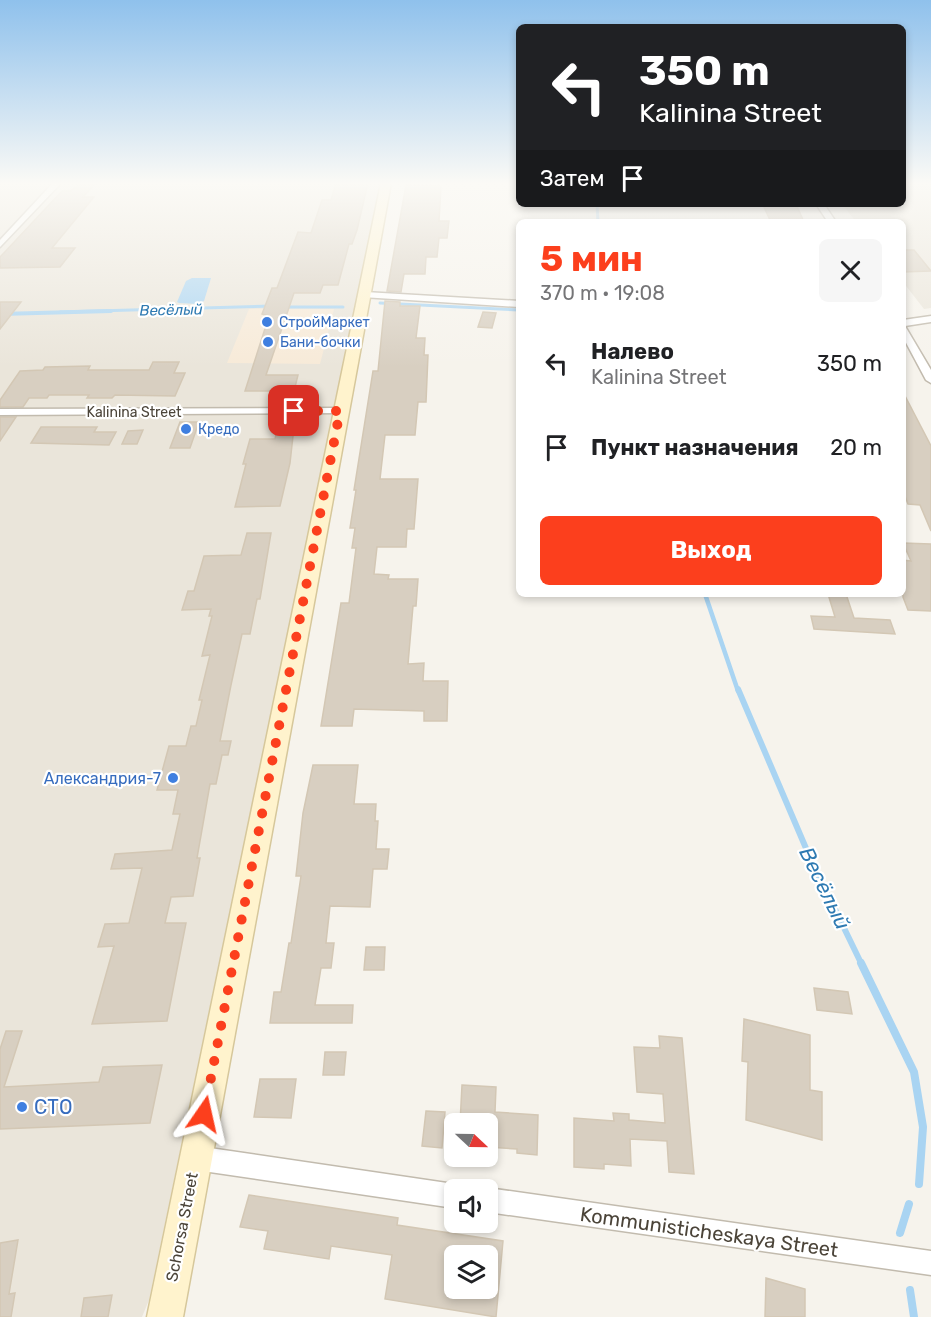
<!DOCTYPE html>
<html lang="ru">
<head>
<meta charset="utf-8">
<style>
	:root { --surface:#fff; --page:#f6f6f6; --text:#202124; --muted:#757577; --accent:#fc3f1d }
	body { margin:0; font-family:Rubik,sans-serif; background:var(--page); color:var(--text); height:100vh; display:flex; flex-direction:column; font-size:22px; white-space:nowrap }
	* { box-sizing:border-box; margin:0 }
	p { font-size:20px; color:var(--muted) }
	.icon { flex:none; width:33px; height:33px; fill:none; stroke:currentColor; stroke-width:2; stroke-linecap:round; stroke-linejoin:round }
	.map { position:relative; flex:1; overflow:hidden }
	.drawer { position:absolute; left:516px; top:219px; width:390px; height:378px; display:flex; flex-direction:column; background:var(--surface); border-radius:9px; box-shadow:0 3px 9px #0003 }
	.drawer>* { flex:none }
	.guide { position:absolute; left:516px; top:24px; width:390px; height:183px; border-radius:9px; box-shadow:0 3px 9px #0003; background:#202124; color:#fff; overflow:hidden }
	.needle { width:39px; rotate:112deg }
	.buttons { position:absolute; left:444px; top:1113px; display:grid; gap:12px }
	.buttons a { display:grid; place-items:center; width:54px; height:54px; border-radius:9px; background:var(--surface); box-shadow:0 3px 9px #0003; font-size:30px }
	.pin { position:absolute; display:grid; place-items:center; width:51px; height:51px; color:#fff; margin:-26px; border-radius:12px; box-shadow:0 3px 9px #0006 }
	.me { position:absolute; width:66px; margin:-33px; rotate:11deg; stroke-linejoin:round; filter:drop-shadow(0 0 4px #0008) }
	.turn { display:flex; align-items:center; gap:21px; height:126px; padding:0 24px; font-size:27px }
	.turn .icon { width:78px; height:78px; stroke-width:2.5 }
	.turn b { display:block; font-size:42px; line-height:51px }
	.then { display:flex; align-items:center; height:57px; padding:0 24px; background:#0003; gap:12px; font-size:22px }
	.round { display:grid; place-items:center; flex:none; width:63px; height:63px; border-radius:9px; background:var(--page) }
	.overview { display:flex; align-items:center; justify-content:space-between; height:102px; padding:0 24px }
	h1 { font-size:36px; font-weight:700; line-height:45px; color:var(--accent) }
	.cta { display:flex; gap:12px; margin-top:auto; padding:12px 24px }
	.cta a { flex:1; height:69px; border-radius:9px; background:var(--accent); color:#fff; font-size:24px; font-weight:700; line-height:69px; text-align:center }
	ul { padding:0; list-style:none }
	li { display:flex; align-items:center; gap:18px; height:84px; padding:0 24px }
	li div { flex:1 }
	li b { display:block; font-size:22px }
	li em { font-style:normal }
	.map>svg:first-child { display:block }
	.residential { fill:#eae5da }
	.commercial { fill:#f7ead8 }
	.water { fill:#a9d4f2 }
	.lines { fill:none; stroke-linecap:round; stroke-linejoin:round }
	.stream-far4 { stroke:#a9d4f2; stroke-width:3 }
	.stream-far3 { stroke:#a9d4f2; stroke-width:4 }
	.stream-far2 { stroke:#a9d4f2; stroke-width:4.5 }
	.stream-far1 { stroke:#a9d4f2; stroke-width:6 }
	.stream { stroke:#a9d4f2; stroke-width:8 }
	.building { fill:#d8cfc1; stroke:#d3c7b4; stroke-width:1.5; fill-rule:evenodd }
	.minor-casing { stroke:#c2bbae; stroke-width:3 }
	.secondary-casing { stroke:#d6c79b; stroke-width:3 }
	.minor { fill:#fff; fill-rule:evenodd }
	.secondary { fill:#fff3cd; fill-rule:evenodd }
	.route { stroke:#fc3f1d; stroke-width:10; stroke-dasharray:0 18 }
	.shop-dot { fill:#3f7fe0; stroke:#fff; stroke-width:2 }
	.labels { text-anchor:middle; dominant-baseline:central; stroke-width:4.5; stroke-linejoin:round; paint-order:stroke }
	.far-shop-label { font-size:14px; fill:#366cbe; stroke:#fff; text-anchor:start }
	.far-street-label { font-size:14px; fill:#4b4439; stroke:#fff }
	.far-water-label { font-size:15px; font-style:italic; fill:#2e7ab2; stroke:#fff }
	.shop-label { font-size:16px; fill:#366cbe; stroke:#fff; text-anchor:end }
	.street-label { font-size:16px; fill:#4b4439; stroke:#fff }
	.near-shop-label { font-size:20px; fill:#366cbe; stroke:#fff; text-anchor:start }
	.near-street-label { font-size:20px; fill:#4b4439; stroke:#fff }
	.near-water-label { font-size:21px; font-style:italic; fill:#2e7ab2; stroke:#fff }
</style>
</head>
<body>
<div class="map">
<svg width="931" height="1317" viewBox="0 0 931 1317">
	<rect width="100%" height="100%" fill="#f6f3ec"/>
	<path class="residential" d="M0 183H381L149 1300 142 1317H0Z
		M903 183H931V308L924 309 903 282V222H856L842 204H903Z"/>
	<path class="commercial" d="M249 309H334L320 364 227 363Z"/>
	<path class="water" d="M192 278H211L204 301 197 304 179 303 177 302 186 281Z"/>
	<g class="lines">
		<path class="stream-far4" d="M597 204 598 222
			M380 303 519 310
			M284 307H343
			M60 312 271 306"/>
		<path class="stream-far3" d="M0 314 111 311"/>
		<path class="stream-far2" d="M705 594 738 691"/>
		<path class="stream-far1" d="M738 689 811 860 862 965"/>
		<path class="stream" d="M861 963 914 1072 923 1127 919 1184
			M900 1233 909 1204
			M910 1290 914 1317"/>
	</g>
	<path class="building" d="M82 183H96L83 197H94L52 248H75L60 267 0 268V257L62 191H70Z
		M336 183H368L357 230 352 244H349L338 285H323L320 293H294L266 375H298L294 391H245L269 316 262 314 272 288H277L298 232 311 233 322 200H331Z
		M406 185 441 186 439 221H449L447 238H439L437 257H426L425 274H404L401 292 387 291Z
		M778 204H796L804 222H771L763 205 779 206Z
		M903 250H914L931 271 903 272Z
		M385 301 400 302V306H420L416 338H425L424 355H428L426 402H418L415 435H385L380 479H418L414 529H407L406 547H377L374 574 389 575 388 579H418L416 606H413L408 664 424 663 423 681H448L447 721H424V711L354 709 352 726H321L341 603H349L356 548H352L355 528H350L356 490H354L373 371H378Z
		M0 302H21L0 329Z
		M483 312 496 313 492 328 478 327Z
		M153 362H179L174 373H185L175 396 115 395 112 398H87L89 395H49L47 398H29L23 407H0V400L20 371 43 370 45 367 90 366 88 370H149Z
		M903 392 931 446V531L920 505 908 504 903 491Z
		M0 417H16L0 441Z
		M180 422H199L190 448H170Z
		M41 427H97L94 432H116L109 445 31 443Z
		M278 427H294L290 463 280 506 235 507 246 464H243L250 439H275Z
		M143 430 137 444H122L128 431Z
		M247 533H271L260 599H257L250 634H242L231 685 220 741H231L228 755H222L216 784H210L197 858H200L193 896 171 897 165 923H186L167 1021 92 1024 114 946 98 947 105 924 129 923 142 868 111 869 115 854 172 850 180 814H173L178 790H157L169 746H186L191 726H196L202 700H199L210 655 202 656 212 616H209L211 609 182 610 188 591H194L204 556 241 555Z
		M903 543 931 544V611L908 610 903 597V560L911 561Z
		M828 594H846L854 618 890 620 895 634 814 629 811 616 835 617Z
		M313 765H358L354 804H376L375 821H378L376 849H389L387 869H373L370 907 330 906 326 943H334L331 968H321L315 1005H353L352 1023H270L274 992H281L289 943H291L301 876H296L303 813Z
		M366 947H385L384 970H364Z
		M814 988 848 992 852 1014 817 1010Z
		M744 1019 810 1035V1090L822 1092V1140L746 1120 748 1062 742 1061Z
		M6 1031H22L4 1087 99 1082 103 1067 162 1065 150 1123 0 1129V1049Z
		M659 1036 682 1038 694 1174 669 1172 667 1141 630 1139 631 1166 604 1164V1169L574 1167V1118L614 1121 613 1113 629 1114V1120L665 1123 663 1094 637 1092 634 1047 660 1048Z
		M325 1052H346L344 1075H323Z
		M260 1079H296L291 1118 254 1117Z
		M462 1085 496 1087 495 1112 538 1115 537 1155 517 1153V1149L488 1147V1124H460Z
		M426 1111 445 1112 442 1148 422 1146Z
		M249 1195 398 1218 397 1225 503 1241 496 1317 385 1299 392 1255 331 1246 329 1259 264 1249 268 1231 240 1227ZM454 1256H488V1288H454Z
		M18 1240 9 1294 15 1293 11 1317H0V1243Z
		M766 1278 805 1289V1317H765Z
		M112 1295 108 1317H81L84 1298Z"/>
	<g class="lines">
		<g class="minor-casing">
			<path id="minor" d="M53 183H61L0 247V240Z
				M816 204H824L836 222H828Z
				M365 292 519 301V307L362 297 360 295Z
				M931 316V322L905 326 931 370V383L926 380 903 337V320Z
				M340 408 345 411 344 413 0 415V409Z
				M196 1146 454 1184 463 1190H454V1208L196 1170 188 1166 184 1158 188 1150Z
				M488 1188 931 1251V1275L488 1212V1190H485Z"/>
		</g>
		<g class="secondary-casing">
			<path id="secondary" d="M381 183H391L183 1317H147Z"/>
		</g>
		<use href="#minor" class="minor"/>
		<use href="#secondary" class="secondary"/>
	</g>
	<linearGradient id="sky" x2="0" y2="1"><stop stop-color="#8fc1ec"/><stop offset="0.5" stop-color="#fbfaf6"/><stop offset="1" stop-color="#fbfaf6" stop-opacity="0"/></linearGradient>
	<rect width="931" height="367" fill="url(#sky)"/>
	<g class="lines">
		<path class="route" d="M204 1114 340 411H294"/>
	</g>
	<g class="shop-dot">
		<circle cx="267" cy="322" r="6"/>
		<circle cx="268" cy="342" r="6"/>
		<circle cx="186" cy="429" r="6"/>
		<circle cx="173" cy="778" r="6"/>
		<circle cx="22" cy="1107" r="6"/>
	</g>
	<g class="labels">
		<g class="far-shop-label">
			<text x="279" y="322">СтройМаркет</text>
			<text x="280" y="342">Бани-бочки</text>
			<text x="198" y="429">Кредо</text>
		</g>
		<g class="far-street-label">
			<text x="134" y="412">Kalinina Street</text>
		</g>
		<g class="far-water-label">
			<text transform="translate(171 310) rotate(-1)">Весёлый</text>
		</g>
		<g class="shop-label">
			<text x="161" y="778">Александрия-7</text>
		</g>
		<g class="street-label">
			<text transform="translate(182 1227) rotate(-79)">Schorsa Street</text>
		</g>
		<g class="near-shop-label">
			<text x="34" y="1107">СТО</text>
		</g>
		<g class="near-street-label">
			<text transform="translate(709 1232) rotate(8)">Kommunisticheskaya Street</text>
		</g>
		<g class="near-water-label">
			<text transform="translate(825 888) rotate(64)">Весёлый</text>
		</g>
	</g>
</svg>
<div class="buttons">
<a><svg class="needle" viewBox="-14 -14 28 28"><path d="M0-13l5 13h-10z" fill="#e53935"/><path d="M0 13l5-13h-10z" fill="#757577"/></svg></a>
<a><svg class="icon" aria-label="sound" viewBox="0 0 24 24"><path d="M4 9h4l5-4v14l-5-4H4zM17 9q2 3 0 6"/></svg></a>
<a><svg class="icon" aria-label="layers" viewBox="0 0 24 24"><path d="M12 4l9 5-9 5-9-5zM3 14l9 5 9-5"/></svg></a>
</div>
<div class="pin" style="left:294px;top:411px;background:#d93025"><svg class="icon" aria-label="arrive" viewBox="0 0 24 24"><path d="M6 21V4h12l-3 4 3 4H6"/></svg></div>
<svg class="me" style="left:204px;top:1114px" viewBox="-20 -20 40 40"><path d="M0-17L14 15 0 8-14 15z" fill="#fc3f1d" stroke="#fff" stroke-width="4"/></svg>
<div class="guide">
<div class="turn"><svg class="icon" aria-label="left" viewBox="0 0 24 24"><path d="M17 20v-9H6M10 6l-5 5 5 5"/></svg><div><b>350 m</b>Kalinina Street</div></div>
<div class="then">Затем<svg class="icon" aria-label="arrive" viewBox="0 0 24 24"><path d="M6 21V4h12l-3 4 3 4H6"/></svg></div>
</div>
<section class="drawer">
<div class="overview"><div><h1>5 мин</h1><p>370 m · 19:08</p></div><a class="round"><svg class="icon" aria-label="close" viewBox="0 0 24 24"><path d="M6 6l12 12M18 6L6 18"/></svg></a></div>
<ul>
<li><svg class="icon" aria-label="left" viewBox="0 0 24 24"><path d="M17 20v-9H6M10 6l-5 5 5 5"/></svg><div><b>Налево</b><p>Kalinina Street</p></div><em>350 m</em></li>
<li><svg class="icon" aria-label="arrive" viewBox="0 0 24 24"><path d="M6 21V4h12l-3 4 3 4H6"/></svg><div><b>Пункт назначения</b></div><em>20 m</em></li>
</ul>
<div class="cta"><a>Выход</a></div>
</section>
</div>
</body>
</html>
